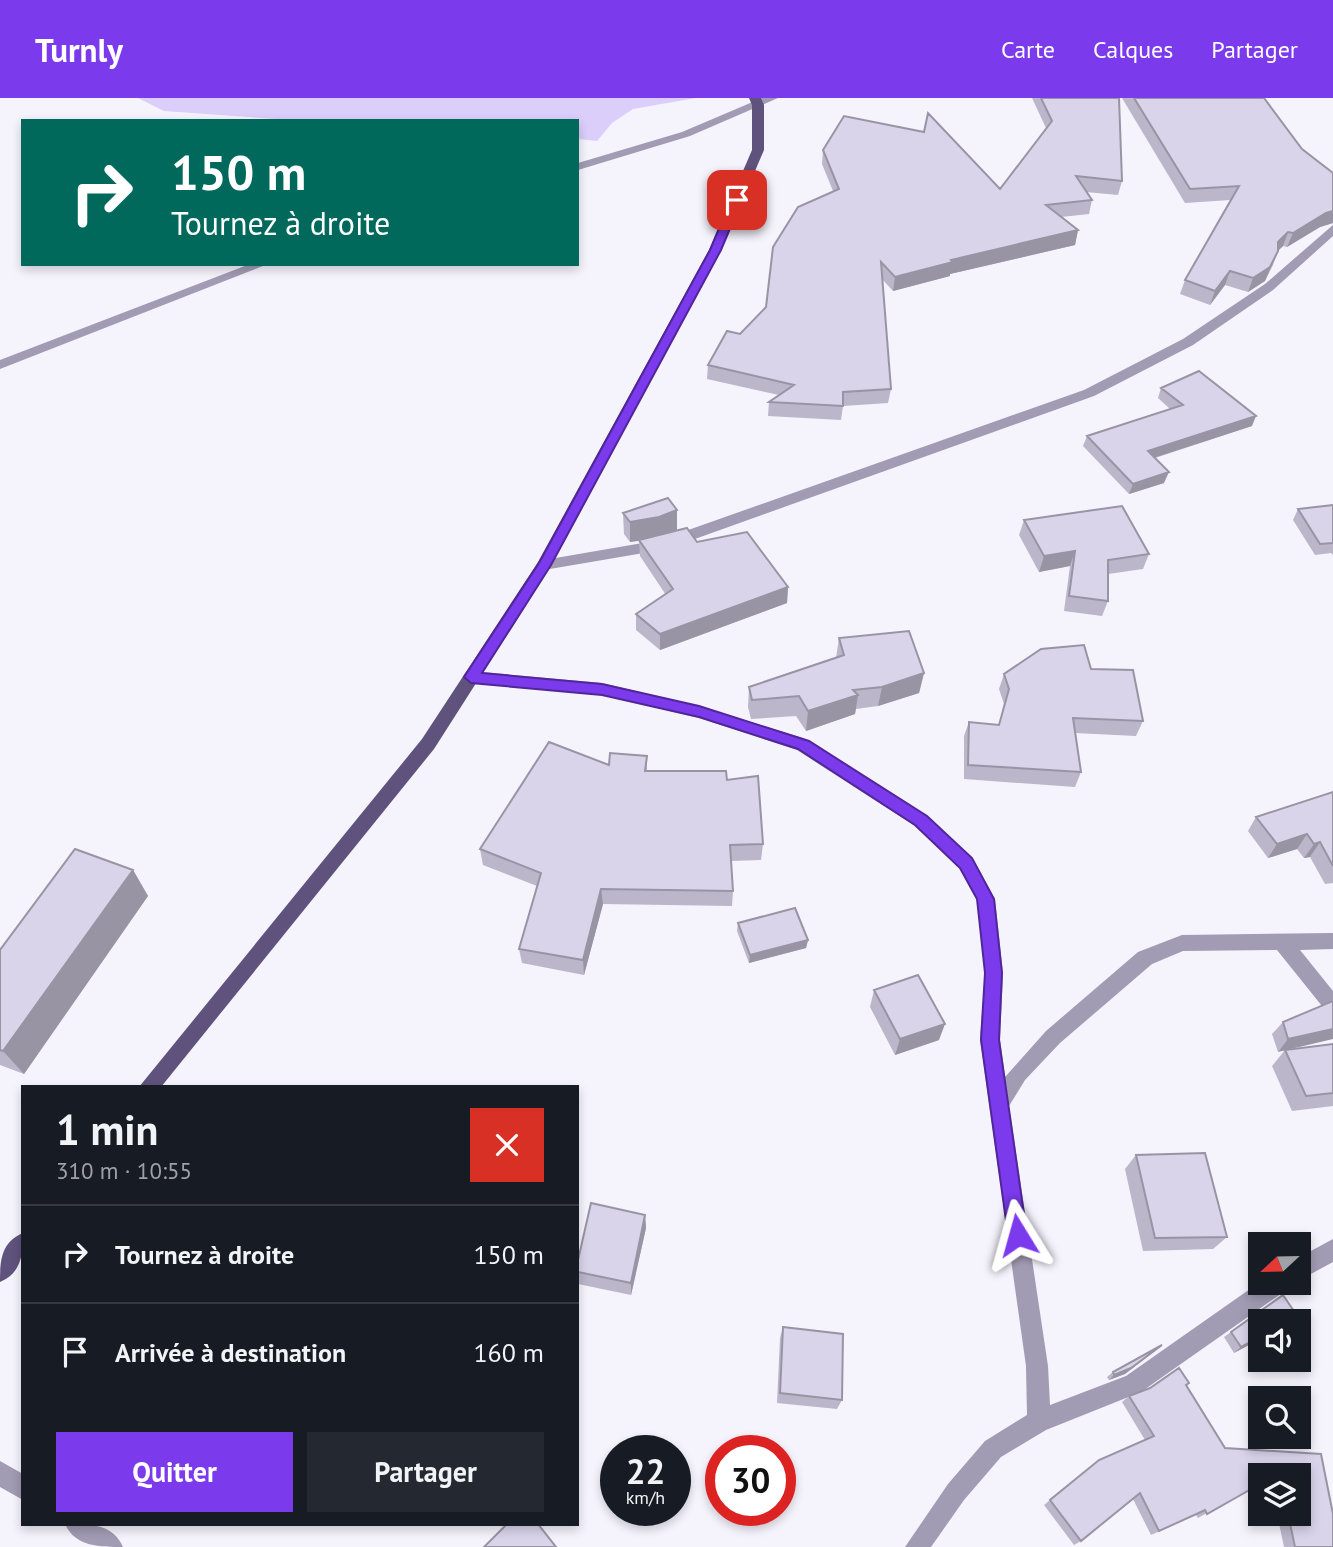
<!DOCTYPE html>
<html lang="fr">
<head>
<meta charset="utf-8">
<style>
	:root { --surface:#171b24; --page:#242831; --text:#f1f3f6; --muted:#9ea1a6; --line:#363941; --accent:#7c3aed }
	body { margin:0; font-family:"PT Sans",sans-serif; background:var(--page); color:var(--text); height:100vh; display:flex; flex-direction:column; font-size:26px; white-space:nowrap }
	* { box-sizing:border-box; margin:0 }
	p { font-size:23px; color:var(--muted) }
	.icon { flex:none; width:38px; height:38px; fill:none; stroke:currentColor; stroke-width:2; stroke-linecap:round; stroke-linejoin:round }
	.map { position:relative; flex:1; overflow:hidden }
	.drawer { position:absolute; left:21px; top:987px; width:558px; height:441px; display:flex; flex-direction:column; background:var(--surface); border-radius:0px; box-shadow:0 4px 10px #0003 }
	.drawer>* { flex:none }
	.guide { position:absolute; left:21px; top:21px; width:558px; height:147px; border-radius:0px; box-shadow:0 4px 10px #0003; background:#00695c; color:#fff; overflow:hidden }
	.needle { width:46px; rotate:248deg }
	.tools { position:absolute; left:1248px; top:1134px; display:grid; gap:14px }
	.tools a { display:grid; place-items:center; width:63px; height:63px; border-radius:0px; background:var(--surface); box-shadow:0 4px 10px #0003; font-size:35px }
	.speed { position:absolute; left:600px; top:1337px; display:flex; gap:14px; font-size:35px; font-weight:700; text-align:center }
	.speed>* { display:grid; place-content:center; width:91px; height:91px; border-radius:50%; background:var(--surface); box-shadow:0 4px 10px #0003; line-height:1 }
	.speed small { font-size:18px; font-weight:400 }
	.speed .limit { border:10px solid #d22; background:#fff; color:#111 }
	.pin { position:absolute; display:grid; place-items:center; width:60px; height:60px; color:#fff; margin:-30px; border-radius:14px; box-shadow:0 4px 10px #0006 }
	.me { position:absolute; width:77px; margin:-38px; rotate:352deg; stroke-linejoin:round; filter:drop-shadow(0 0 5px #0008) }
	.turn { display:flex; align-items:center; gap:24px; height:147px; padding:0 35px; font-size:32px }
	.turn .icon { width:91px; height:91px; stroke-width:2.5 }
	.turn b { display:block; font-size:49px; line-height:60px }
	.round { display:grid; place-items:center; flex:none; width:74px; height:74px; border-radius:0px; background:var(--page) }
	.overview { display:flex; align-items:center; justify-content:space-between; height:119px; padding:0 35px }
	h1 { font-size:42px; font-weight:600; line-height:52px }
	.action { display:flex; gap:14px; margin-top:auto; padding:14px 35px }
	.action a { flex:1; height:80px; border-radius:0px; background:var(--accent); color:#fff; font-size:28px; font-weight:600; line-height:80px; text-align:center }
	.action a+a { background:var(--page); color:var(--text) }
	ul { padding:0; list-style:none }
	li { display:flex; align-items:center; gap:21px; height:98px; padding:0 35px; border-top:2px solid var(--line) }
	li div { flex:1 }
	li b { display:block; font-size:26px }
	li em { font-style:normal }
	header { display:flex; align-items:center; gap:42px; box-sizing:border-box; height:98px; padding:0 35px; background:var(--accent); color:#fff }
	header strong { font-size:33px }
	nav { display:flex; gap:38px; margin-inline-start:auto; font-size:24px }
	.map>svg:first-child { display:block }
	.green { fill:#dbcefb }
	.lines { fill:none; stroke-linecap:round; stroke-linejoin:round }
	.minor { fill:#a29bb4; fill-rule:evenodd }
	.primary { fill:#5f527c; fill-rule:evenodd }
	.wall { fill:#bbb6ca }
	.shaded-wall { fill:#9994a4 }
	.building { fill:#dad4eb; stroke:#9994a4; stroke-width:2 }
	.route { fill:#7c3aed; stroke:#51269a; stroke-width:2 }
</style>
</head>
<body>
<header>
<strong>Turnly</strong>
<nav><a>Carte</a><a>Calques</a><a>Partager</a></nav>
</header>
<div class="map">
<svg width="1333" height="1449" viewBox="0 0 1333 1449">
	<rect width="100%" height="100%" fill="#f5f3fc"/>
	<path class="green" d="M138 0H696L633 11 612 25 597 43 578 41V23H304L164 13Z"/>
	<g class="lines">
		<path class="minor" d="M762 0H778L690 38 578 72V65L682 34Z
			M1333 127V138L1273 192 1193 247 1094 298 667 451 544 472 536 467 544 462 660 442 1084 292 1183 241 1265 186Z
			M250 166H268L0 271V262Z
			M471 573 602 585 699 608 803 640 927 718 972 760 995 801 1003 875 1000 941 1005 979 1046 933 1138 854 1182 837 1333 835V851L1300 852 1333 893V916L1326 913 1277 852 1183 853 1152 866 1060 945 1025 982 1009 1008 1048 1268 1050 1307 1126 1278 1260 1184 1288 1185 1285 1193 1141 1294 1046 1332 1001 1359 964 1402 931 1449H905L948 1386 985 1343 1027 1317 1026 1268 980 941 985 875 977 802 960 770 915 728 797 652 699 620 602 597 465 583 463 579 465 575Z
			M1333 1141V1164L1298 1183V1160Z
			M0 1363 23 1376V1402L0 1389Z
			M65 1426C88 1426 113 1425 123 1449 101 1449 75 1449 65 1426Z"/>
		<path class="primary" d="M749 0H761L764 7V52L721 152 549 471 434 651 161 989H139L422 641 538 464 709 152 752 52V7Z
			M23 1135C23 1155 22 1175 0 1184 0 1163 1 1144 23 1135Z"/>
	</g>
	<path class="wall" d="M1032 0H1119L1122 83 1118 97 1086 94 1092 102 1089 116 1061 119 1078 132 1075 147 950 176V178L893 193 882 181 891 291 888 305 843 308 841 322 768 318 769 304 779 297 707 281 708 267 740 236 766 209 833 93 822 66 823 52 1000 91 1046 30Z
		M1122 0H1264L1302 51 1333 75V125L1320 129 1287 149 1283 148 1278 152 1273 167 1265 183 1248 194 1225 187 1210 207 1180 196 1185 182 1230 102 1185 105Z
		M1161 290 1252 328 1155 360 1164 385 1129 396 1083 348 1087 338 1170 311 1158 300Z
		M1333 407V457L1331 455 1315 457 1293 422 1298 411Z
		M623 415 677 432 697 444 788 489 787 505 660 552 636 532V516L666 497 640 458 639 443 630 444 624 436Z
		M1024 422 1149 456 1143 471 1108 476V503L1102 518 1064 513 1070 468 1039 474 1019 437Z
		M839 540 924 575 919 595 878 608 856 611 855 616 806 633 796 618 751 621 748 609 749 589 836 560Z
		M1091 571 1143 623 1136 638 1075 635 1081 674 1075 689 964 681V638L969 624 999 627 1004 606 999 591 1004 576Z
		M647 658V673L727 682 763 746 761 762 731 763 733 793 732 808 603 806 584 877 522 865 519 851 537 788 483 767 480 751 609 667Z
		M1333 694V785L1325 786 1310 759 1304 760 1297 751 1268 760 1248 733 1256 719Z
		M133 772 148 798 24 976 0 967V852Z
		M738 825 808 842 806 850 749 865 737 833Z
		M874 892 939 942 895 957 870 909Z
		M1333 903 1278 954 1272 936 1283 924Z
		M1333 946V1008L1292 1013 1272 968 1285 952Z
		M1136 1057 1227 1139 1213 1151 1143 1153 1125 1071Z
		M645 1117 646 1130 631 1197 578 1186V1162Z
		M783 1229 842 1302 837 1311 777 1305 780 1240Z
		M1231 1234 1260 1241 1234 1255 1224 1239Z
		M1162 1247 1125 1276 1109 1282 1107 1279 1113 1274Z
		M1186 1287 1225 1350 1321 1356 1333 1449H1284L1277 1416H1298V1377H1260V1386L1198 1420 1196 1417 1151 1437 1133 1401 1081 1443 1074 1447 1044 1407 1092 1367 1145 1342 1122 1304 1129 1298Z"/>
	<path class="shaded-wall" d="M1333 113V125L1320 129 1287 149 1293 135 1326 115Z
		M1078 132 1075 147 950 176V178L893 193 895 179 951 162Z
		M1288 134 1283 148 1273 158 1278 144Z
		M1278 153 1265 183 1248 194 1253 180Z
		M1230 173 1225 187 1210 207 1215 193Z
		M1256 318 1252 328 1144 363 1148 353Z
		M1169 374 1164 385 1129 396 1133 386Z
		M677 412V433L659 439 630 444V424Z
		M1075 453 1070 468 1039 474 1044 458Z
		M788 489 787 505 660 552V536Z
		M924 575 919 595 878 608 882 589Z
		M858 597 855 616 806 633 808 613Z
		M1307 736 1297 751 1268 760 1277 746Z
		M1320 744 1310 759 1304 760 1314 746Z
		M133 772 148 798 24 976 3 953Z
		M601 791 603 806 584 877 583 862Z
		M808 842 806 850 749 865 750 857Z
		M945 926 939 942 895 957 900 941Z
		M1333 931V941L1278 954 1288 941Z
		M645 1117 646 1130 631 1197V1185Z
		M1260 1239V1241L1234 1255 1241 1249Z
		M1162 1247 1125 1276 1109 1282 1114 1277Z"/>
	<path class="building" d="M1041 0H1119L1122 83 1076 78 1092 102 1046 107 1078 132 951 162 953 164 895 179 881 164 891 291 843 294V308L769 304 794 287 708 267 727 233 740 236 766 209 773 149 798 109 839 91 823 52 844 18 924 34 928 15 1000 91 1052 23Z
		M1134 0H1264L1302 51 1333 75V113L1326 115 1293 135 1288 134 1278 144V153L1270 169 1253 180 1230 173 1215 193 1185 182 1239 88 1190 91Z
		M1199 273 1256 318 1148 353 1169 374 1133 386 1087 338 1183 307 1161 290Z
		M668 400 677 412 659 419 630 424 623 415Z
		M1333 407V445L1320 446 1298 411Z
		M1122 408 1149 456 1108 462V503L1069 498 1075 453 1044 458 1024 422Z
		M687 430 697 444 747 434 788 489 660 536 636 516 673 491 639 442Z
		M909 533 924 575 882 589 853 592 858 597 808 613 799 598 752 602 749 589 844 557 839 540Z
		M1084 547 1091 571 1133 572 1143 623 1073 620 1081 674 968 667 969 624 999 627 1009 591 1004 576 1041 551Z
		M549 644 609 667 610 655 647 658 645 673H726L727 682 758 678 763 746 730 747 733 793 601 791 583 862 519 851 541 775 480 751Z
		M1333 694V768L1320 744 1314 746 1307 736 1277 746 1256 719Z
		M75 751 133 772 3 953 0 952V852Z
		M795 810 808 842 750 857 738 825Z
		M918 877 945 926 900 941 874 892Z
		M1333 903V931L1288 941 1283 924Z
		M1333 946V995L1306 998 1285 952Z
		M1205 1055 1227 1139 1155 1140 1136 1057Z
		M591 1105 645 1117 631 1185 578 1174V1162Z
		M1283 1197 1298 1219 1290 1223H1260V1239L1241 1249 1231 1234Z
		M783 1229 843 1236 842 1302 780 1295Z
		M1162 1247 1131 1270 1114 1277 1113 1274Z
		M1179 1270 1189 1285 1186 1287 1225 1350 1321 1356 1333 1416V1449H1295L1288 1416H1298V1377H1280V1376L1277 1377H1260V1386L1207 1416 1205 1412 1159 1433 1140 1395 1081 1443 1050 1402 1099 1362 1154 1338 1129 1298 1150 1290Z
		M507 1426H538L556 1449H484Z"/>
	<path class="route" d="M737 99 742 102 721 152 551 467 482 575 602 586 699 608 809 643 927 718 972 760 994 801 1002 875 999 942 1027 1137 1024 1144 1018 1147 1011 1144 1008 1137 981 942 985 875 977 801 960 770 915 727 798 651 699 619 602 597 471 585 464 579 539 465 710 152 731 102Z"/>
</svg>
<div class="tools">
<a><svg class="needle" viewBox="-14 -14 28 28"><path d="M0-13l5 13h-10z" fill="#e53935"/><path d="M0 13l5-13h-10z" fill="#9ea1a6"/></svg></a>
<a><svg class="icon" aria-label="sound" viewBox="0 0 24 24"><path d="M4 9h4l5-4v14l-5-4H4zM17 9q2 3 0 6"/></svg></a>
<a><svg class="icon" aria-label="search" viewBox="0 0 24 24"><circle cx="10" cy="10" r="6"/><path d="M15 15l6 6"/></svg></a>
<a><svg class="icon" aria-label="layers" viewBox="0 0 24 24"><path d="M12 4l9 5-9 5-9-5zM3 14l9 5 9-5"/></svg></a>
</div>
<div class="speed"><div>22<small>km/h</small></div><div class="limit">30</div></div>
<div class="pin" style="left:737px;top:102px;background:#d93025"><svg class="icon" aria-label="arrive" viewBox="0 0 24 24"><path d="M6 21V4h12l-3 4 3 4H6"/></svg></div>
<svg class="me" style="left:1018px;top:1137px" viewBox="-20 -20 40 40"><path d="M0-17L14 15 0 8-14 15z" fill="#7c3aed" stroke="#fff" stroke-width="4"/></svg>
<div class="guide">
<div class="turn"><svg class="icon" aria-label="right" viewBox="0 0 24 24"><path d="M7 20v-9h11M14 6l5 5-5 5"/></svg><div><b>150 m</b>Tournez à droite</div></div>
</div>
<section class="drawer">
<div class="overview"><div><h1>1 min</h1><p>310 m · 10:55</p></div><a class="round" style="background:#d93025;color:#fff"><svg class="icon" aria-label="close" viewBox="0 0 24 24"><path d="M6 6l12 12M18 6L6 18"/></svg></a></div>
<ul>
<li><svg class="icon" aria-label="right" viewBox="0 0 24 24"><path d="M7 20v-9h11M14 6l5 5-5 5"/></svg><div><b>Tournez à droite</b></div><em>150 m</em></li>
<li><svg class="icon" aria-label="arrive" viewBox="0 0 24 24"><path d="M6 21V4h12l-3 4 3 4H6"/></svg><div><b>Arrivée à destination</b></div><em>160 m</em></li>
</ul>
<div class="action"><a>Quitter</a><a>Partager</a></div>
</section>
</div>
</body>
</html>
